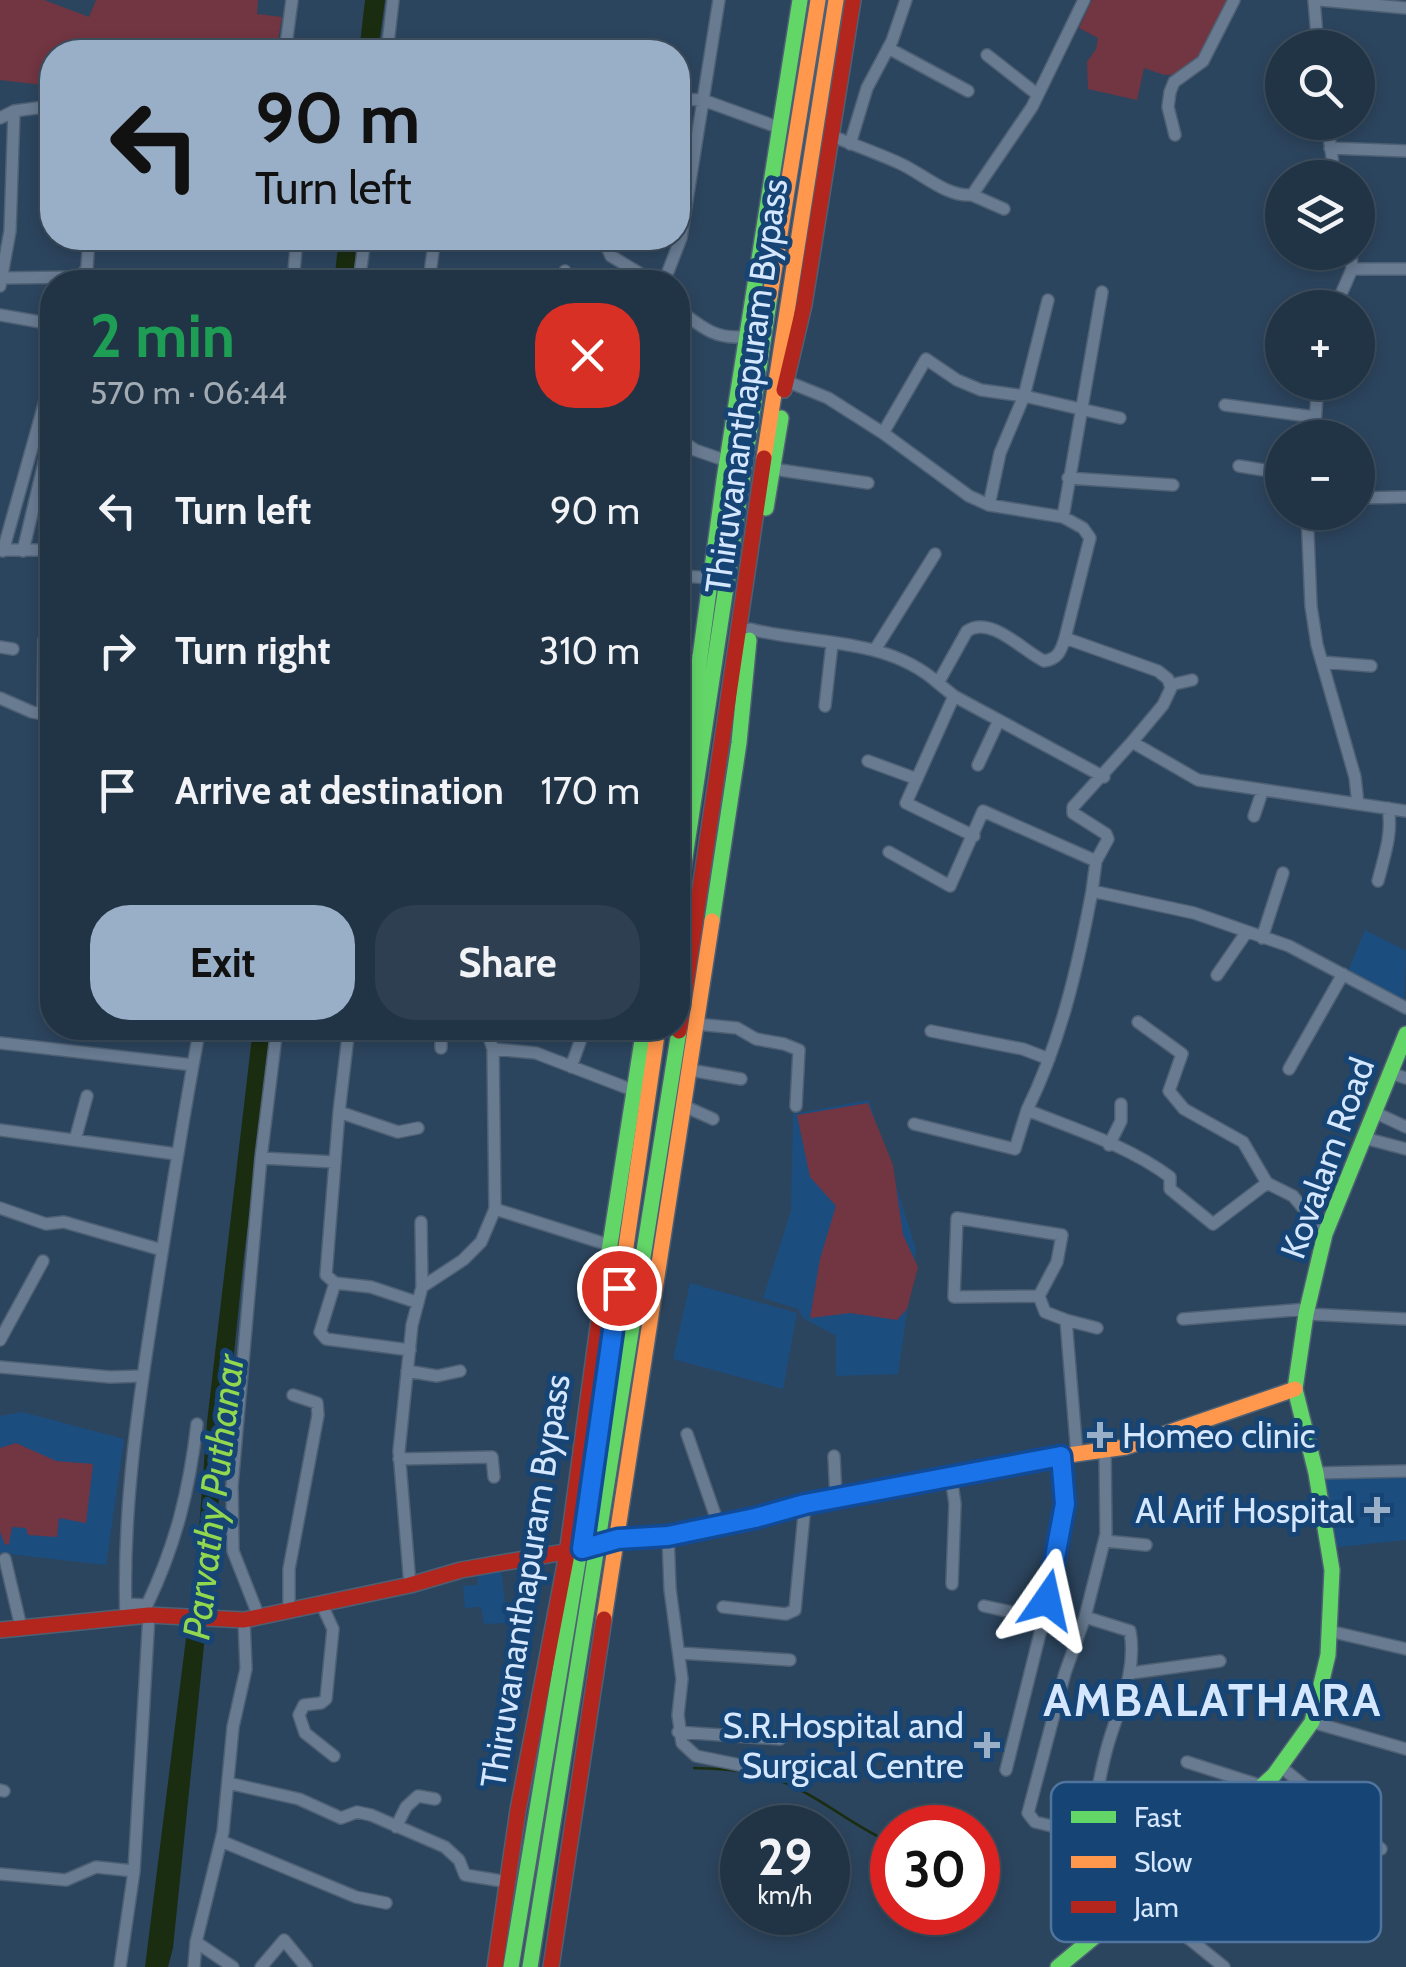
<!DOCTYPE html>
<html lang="en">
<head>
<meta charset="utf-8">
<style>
	:root { --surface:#213446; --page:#2d3f51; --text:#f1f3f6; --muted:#a2aab3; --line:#3e4f5f; --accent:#99aec7 }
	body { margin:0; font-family:Cabin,sans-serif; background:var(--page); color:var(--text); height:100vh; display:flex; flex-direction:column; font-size:38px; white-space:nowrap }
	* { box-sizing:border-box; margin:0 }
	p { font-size:32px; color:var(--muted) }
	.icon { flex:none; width:55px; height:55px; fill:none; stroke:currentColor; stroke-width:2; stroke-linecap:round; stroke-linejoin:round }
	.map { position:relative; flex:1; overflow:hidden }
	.panel { position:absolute; left:40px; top:270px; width:650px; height:770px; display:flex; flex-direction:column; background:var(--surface); border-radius:40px; box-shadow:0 5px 15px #0003,0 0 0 2px var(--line) }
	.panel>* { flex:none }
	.banner { position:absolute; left:40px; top:40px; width:650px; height:210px; border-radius:40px; box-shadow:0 5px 15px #0003,0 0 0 2px var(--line); background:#99aec7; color:#111; overflow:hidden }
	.fabs { position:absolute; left:1265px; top:30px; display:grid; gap:20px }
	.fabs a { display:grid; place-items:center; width:110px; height:110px; border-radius:50%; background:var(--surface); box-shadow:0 5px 15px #0003,0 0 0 2px var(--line); font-size:50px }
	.speed { position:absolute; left:720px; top:1805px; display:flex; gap:20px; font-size:50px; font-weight:700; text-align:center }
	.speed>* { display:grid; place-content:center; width:130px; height:130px; border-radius:50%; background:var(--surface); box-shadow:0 5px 15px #0003,0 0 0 2px var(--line); line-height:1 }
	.speed small { font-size:25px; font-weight:400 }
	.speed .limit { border:15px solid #d22; background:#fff; color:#111 }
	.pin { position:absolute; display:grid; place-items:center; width:85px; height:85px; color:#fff; margin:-42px; border:5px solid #fff; border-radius:50%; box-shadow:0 2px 10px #0007 }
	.me { position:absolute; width:110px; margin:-55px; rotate:11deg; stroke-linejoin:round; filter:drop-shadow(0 0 8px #0008) }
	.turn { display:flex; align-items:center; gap:35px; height:210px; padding:0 50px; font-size:45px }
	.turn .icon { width:130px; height:130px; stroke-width:2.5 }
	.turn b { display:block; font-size:70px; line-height:85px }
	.round { display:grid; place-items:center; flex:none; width:105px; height:105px; border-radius:40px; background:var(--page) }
	.head { display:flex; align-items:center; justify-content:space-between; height:170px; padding:0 50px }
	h1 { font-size:60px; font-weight:800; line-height:75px; color:#1e9e55 }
	.button { display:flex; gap:20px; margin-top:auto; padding:20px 50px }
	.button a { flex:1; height:115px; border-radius:40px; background:var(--accent); color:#111; font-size:40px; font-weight:800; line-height:115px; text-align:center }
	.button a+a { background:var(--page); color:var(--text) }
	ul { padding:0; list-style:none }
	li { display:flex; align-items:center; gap:30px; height:140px; padding:0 50px }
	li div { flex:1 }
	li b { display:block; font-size:38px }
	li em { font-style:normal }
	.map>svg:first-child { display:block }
	.built { fill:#1c4d7f }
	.green { fill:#723542 }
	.water { fill:#1b2d10 }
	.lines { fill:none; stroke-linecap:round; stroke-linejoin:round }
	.stream { stroke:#1b2d10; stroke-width:2.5 }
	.street-casing { stroke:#4e6074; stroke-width:14 }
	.fast-casing { stroke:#4e6074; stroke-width:18 }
	.slow-casing { stroke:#4e6074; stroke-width:18 }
	.jam-casing { stroke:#4e6074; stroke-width:18 }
	.street { stroke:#687b91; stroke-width:11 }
	.fast { stroke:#63d668; stroke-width:15 }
	.slow { stroke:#ff974d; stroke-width:15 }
	.jam { stroke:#b3261e; stroke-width:15 }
	.route-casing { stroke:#114b97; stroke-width:25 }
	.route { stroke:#1a73e8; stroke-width:18 }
	.poi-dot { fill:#99aec7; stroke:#164474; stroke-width:4 }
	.labels { text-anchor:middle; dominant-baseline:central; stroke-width:10; stroke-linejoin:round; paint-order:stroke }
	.street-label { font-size:35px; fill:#d4e7ff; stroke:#164474 }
	.poi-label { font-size:35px; fill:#d4e7ff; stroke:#164474; text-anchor:end }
	.water-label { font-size:38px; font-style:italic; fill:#91d84e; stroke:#164474 }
	.district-label { font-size:45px; font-weight:bold; letter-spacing:2.5px; fill:#d4e7ff; stroke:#164474 }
	.key { fill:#164474; stroke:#4f759e; stroke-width:2.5 }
	.key-label { font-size:28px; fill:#d4e7ff }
</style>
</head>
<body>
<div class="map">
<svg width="1406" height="1967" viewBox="0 0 1406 1967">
	<rect width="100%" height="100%" fill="#2c455e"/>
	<path class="built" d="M1365 930 1406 951 1404 1002 1348 971Z
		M869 1100 916 1249 898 1374 836 1376V1336L803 1318 798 1309 763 1298 791 1211 793 1114Z
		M690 1283 797 1313 783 1389 673 1359Z
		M22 1412 124 1439 106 1565 0 1553V1416Z
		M1406 1466V1540L1330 1548 1323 1473Z
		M501 1566 507 1623 484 1624 481 1607 465 1608 463 1586 478 1585 477 1568Z"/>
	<path class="green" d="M0 0H44L89 17 96 0H258L257 14 282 17 276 52H52V86L0 80Z
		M1092 0H1229C1218 24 1201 74 1168 75 1161 75 1151 70 1144 68L1137 100 1088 89 1087 62 1096 49 1098 38 1079 28Z
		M868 1103 893 1165 903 1235 918 1267 907 1309 897 1320 850 1313 810 1318 820 1259 836 1206 810 1177 797 1115Z
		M16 1443 56 1461 93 1464 86 1523 59 1518 57 1537 28 1535 26 1528 12 1527 9 1544 5 1545 0 1532V1448Z"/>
	<path class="water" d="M365 0H385L378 52H359Z
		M339 238H357L353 282H334Z
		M253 1028H272L244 1256 173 1948 168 1967H145L187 1630 194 1597 207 1422Z"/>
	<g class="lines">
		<path class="stream" d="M694 1768C725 1769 760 1771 788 1784 825 1800 855 1828 892 1843"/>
		<g class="street-casing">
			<path id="street" d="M1314 0 1318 48
				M1320 0 1406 8
				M888 48 968 91
				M285 52 292 0
				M387 52 393 0
				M987 55 1038 95
				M678 99 703 100 780 128
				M0 118 14 111 52 106
				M1327 122 1335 178
				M1175 135 1168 107 1170 92 1174 82 1203 61 1234 0
				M832 136C854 145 877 153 899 163 922 173 946 197 972 195L1032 107 1084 0
				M850 144 867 88 892 41 906 0
				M1330 148 1406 151
				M972 195 1004 209
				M609 238 606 245 611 256 654 282
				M1352 269H1406
				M1 278 81 277 87 268 89 238
				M293 282 297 238
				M359 282 365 238
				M429 282 433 251 431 238
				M561 282 565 271
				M664 282 681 238 719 0
				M0 286 10 231 14 111
				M1048 300 1024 396 1000 453 989 505 1063 517
				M1335 308 1352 269 1351 252
				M678 309C701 327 717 341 747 336
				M0 315 52 324
				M786 381 828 398 883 433 926 359 957 380 981 390 1024 396 1120 418
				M49 394 52 417
				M1225 405 1315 417
				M883 433 969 496 989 505
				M678 438 695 450 727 461
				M1314 438 1318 382
				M1239 466 1282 473
				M773 469 868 483
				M1068 478 1173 485
				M1358 498 1406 497
				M1307 512 1311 606 1317 645 1355 777 1358 804 1406 811
				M0 550H52
				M3 551 52 376
				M23 551 52 429
				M684 576 710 578
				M750 629C813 645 887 637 938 683L967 631C991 615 1023 651 1044 661 1058 659 1061 651 1065 638L1158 671 1168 679 1171 688 1163 705 1132 742 1198 780 1358 804
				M1065 638 1090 538 1083 528 1063 517 1102 292
				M0 647 13 649
				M876 648 935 554
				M678 655 697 661
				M1322 662 1371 666
				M938 683 954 696 1104 777
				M1170 685 1192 680
				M954 696 906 803 974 836
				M0 698 32 712 52 716
				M825 706 832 644
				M43 714 44 640
				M868 761 917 779
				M978 765 999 720
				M51 806H52
				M1254 816 1262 792
				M889 852 950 886 983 811 1096 861 1092 891
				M1096 861 1108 839 1106 834 1073 813V807L1132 742
				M1378 881C1384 857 1393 833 1388 808
				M1262 938 1283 873
				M1217 975 1246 933
				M1138 1022 1182 1054 1169 1091 1184 1109 1243 1142 1267 1183 1293 1196 1325 1234
				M696 1024 737 1028 756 1039 784 1044 799 1050 796 1106
				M349 1028 339 1112 326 1275 335 1283 371 1287 416 1302
				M931 1031 1023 1049 1049 1059
				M0 1043 193 1065
				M441 1048V1028
				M493 1049 536 1053 635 1091
				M571 1067 585 1028
				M1289 1069 1343 974
				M690 1070 741 1079
				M1390 1073 1406 1078
				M684 1106 713 1119
				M339 1112 398 1132 418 1128
				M1374 1112 1406 1127
				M914 1124 1015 1149 1027 1110
				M0 1130 176 1154
				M1364 1138 1406 1149
				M75 1140 87 1096
				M1109 1145 1121 1121V1104
				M261 1158 335 1162
				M1267 1183 1213 1224 1170 1189V1177C1129 1146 1074 1129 1027 1110 1061 1041 1078 966 1092 891L1194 913 1289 946 1406 1008
				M0 1208 46 1224 64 1222 162 1250
				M495 1209 609 1245
				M421 1222 422 1287
				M335 1283 320 1332 326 1339 410 1350
				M1039 1296 1057 1262 1062 1235 957 1218 954 1297 1039 1296 1045 1312 1066 1320
				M1306 1314 1406 1319
				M1183 1319 1307 1309
				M0 1340 43 1261
				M0 1367 110 1377 143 1376
				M407 1371 437 1376 460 1371
				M687 1434 719 1526
				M1105 1450 1106 1534 1085 1617 1130 1631C1137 1670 1120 1705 1109 1741 1101 1767 1097 1794 1092 1820L1199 1846
				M1077 1455 1066 1320 1097 1328
				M834 1456 836 1498
				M399 1459 492 1457 494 1477
				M1316 1473 1406 1471
				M951 1477 955 1504 952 1584
				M668 1535 670 1589 682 1679 678 1715 682 1743 696 1756 803 1778
				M1105 1541 1146 1545
				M5 1559 21 1627
				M410 1585 399 1451 412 1325 422 1287 463 1260 481 1242 495 1209 493 1049 486 1028
				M321 1603 333 1629 326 1699 321 1703 304 1705 299 1715 305 1733 334 1756
				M126 1604 147 1605C176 1544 189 1491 197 1424
				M984 1606 1043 1619
				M723 1607 786 1614 795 1610 805 1504
				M289 1611V1569L318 1415 317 1403 293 1395
				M259 1617 233 1551 232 1486 261 1158 277 1028
				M1085 1617 1065 1673 1028 1813 1035 1822 1085 1834 1090 1832 1092 1820
				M126 1618C122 1509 139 1398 156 1291 170 1203 183 1115 200 1028
				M1329 1631 1406 1649
				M679 1653 790 1660
				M1131 1673 1220 1661
				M1312 1722 1406 1749
				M678 1732 780 1739
				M1187 1762 1262 1786
				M1280 1766 1381 1849
				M1006 1770 1055 1573 1065 1504 1061 1456
				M228 1783 299 1799 341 1818 357 1812 371 1815 445 1847 459 1860 465 1875 508 1882
				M0 1790 4 1791
				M396 1827 406 1807 418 1796 435 1799
				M221 1841 356 1897 386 1903
				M0 1874 66 1880 96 1867 134 1871
				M1140 1899 1224 1967
				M196 1942 233 1967
				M120 1967 134 1871 149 1615
				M194 1967 196 1942 223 1832 233 1727 246 1669 244 1620
				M261 1967 284 1940 306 1967"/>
		</g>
		<g class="fast-casing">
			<path id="fast" d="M766 508 781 418
				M678 819 724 480 800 0
				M678 904 770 296
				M712 921 739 743 749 640
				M604 1283 644 1028
				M511 1967 594 1465
				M530 1967 679 1031
				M1058 1967 1140 1899 1274 1775 1312 1722 1328 1655 1332 1570 1316 1473 1295 1389 1306 1314 1325 1234 1406 1034"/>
		</g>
		<g class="slow-casing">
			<path id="slow" d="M770 296 818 0
				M764 458 836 0
				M594 1465 658 1028
				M609 1542 668 1535 755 1518 805 1504 1061 1456 1126 1447 1295 1389
				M604 1619 712 921"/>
		</g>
		<g class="jam-casing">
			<path id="jam" d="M784 390 804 305 853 0
				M679 1031 764 458
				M0 1630 149 1615 244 1620 410 1585 461 1570 587 1548
				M495 1967 518 1810 567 1554 604 1283
				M551 1967 604 1619"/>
		</g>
		<use href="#street" class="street"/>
		<use href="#fast" class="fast"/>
		<use href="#slow" class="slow"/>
		<use href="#jam" class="jam"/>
	</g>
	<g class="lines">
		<g class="route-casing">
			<path id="route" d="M619 1288 582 1549 618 1539 668 1536 755 1518 805 1504 1061 1456 1065 1504 1047 1600"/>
		</g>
		<use href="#route" class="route"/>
	</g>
	<g class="poi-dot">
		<path d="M1095 1420h10v10h10v10h-10v10h-10v-10h-10v-10h10z"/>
		<path d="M1372 1495h10v10h10v10h-10v10h-10v-10h-10v-10h10z"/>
		<path d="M982 1730h10v10h10v10h-10v10h-10v-10h-10v-10h10z"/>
	</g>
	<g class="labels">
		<g class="street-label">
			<text transform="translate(746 386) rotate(-82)">Thiruvananthapuram Bypass</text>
			<text transform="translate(1327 1158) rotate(-70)">Kovalam Road</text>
			<text transform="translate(525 1581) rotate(-81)">Thiruvananthapuram Bypass</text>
		</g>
		<g class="poi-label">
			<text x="1122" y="1435" text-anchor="start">Homeo clinic</text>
			<text x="1354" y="1510">Al Arif Hospital</text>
			<text x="964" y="1725">S.R.Hospital and<tspan x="964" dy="40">Surgical Centre</tspan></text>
		</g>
		<g class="water-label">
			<text transform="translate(213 1497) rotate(-83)">Parvathy Puthanar</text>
		</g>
		<g class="district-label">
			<text x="1213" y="1700">AMBALATHARA</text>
		</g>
	</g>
	<rect x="1051" y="1782" width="330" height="160" rx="15" class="key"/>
	<rect x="1071" y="1811" width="45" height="12" fill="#63d668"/>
	<rect x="1071" y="1856" width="45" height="12" fill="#ff974d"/>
	<rect x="1071" y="1901" width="45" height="12" fill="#b3261e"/>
	<g class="key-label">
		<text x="1134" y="1827">Fast</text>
		<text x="1134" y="1872">Slow</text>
		<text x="1134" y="1917">Jam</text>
	</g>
</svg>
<div class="fabs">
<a><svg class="icon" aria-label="search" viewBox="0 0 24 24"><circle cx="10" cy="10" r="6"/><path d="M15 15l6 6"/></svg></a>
<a><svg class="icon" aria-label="layers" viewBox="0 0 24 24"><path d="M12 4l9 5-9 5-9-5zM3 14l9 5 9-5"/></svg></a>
<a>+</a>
<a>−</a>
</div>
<div class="speed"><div>29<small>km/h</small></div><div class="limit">30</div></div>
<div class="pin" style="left:619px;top:1288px;background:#d93025"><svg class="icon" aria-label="arrive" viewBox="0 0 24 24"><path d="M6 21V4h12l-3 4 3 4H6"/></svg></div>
<svg class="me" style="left:1047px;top:1600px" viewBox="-20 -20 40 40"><path d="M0-17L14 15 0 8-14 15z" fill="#1a73e8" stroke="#fff" stroke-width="4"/></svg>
<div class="banner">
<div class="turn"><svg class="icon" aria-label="left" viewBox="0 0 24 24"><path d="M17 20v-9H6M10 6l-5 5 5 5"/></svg><div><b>90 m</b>Turn left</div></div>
</div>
<section class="panel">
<div class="head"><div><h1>2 min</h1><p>570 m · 06:44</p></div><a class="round" style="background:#d93025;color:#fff"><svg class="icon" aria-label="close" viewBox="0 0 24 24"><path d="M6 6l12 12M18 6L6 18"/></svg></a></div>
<ul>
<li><svg class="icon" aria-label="left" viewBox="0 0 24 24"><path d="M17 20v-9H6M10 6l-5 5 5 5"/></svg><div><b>Turn left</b></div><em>90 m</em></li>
<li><svg class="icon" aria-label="right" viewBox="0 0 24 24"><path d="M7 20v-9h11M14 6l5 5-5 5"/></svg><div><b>Turn right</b></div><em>310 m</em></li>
<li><svg class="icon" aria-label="arrive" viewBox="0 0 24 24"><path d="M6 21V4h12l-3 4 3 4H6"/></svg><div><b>Arrive at destination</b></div><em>170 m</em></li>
</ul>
<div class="button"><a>Exit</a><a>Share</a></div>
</section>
</div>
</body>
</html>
